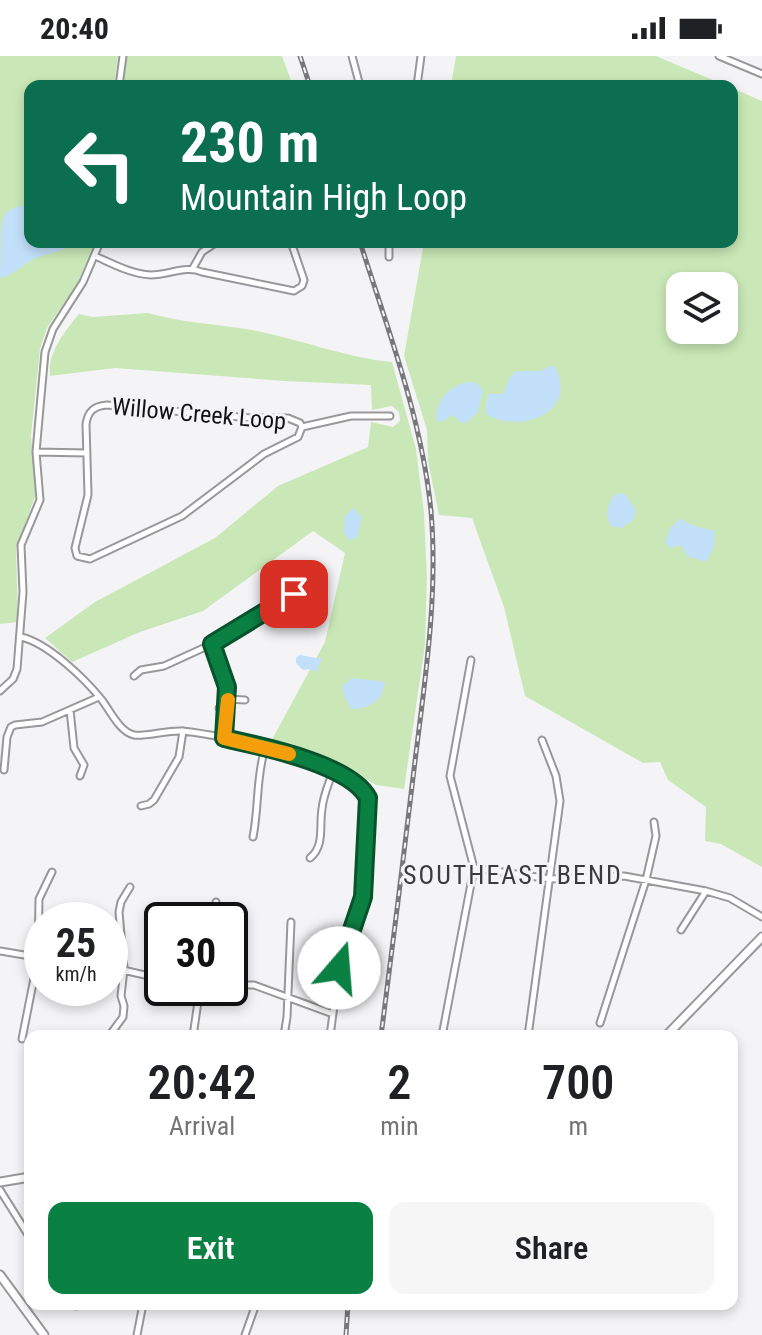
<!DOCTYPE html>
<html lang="en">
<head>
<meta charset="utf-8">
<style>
	:root { --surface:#fff; --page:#f6f6f6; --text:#202124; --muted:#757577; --accent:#0b8043 }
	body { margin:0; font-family:"Roboto Condensed",sans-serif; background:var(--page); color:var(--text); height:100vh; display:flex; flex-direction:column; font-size:30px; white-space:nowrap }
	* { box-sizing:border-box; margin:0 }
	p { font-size:26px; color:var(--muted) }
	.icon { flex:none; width:44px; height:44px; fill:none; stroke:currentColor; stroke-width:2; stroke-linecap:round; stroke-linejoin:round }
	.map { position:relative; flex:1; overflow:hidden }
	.drawer { position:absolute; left:24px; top:974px; width:714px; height:280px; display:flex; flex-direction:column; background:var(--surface); border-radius:16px; box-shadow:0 4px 12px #0003 }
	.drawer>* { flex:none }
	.hud { position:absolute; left:24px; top:24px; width:714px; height:168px; border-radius:16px; box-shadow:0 4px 12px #0003; background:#0b6e4f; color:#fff; overflow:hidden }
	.tools { position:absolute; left:666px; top:216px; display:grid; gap:16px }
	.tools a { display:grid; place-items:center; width:72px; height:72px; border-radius:16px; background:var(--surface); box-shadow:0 4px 12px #0003; font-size:40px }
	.speed { position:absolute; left:24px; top:846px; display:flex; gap:16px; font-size:40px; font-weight:700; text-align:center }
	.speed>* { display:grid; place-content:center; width:104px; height:104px; border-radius:50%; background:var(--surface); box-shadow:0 4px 12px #0003; line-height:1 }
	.speed small { font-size:20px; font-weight:400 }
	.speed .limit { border:4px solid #111; border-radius:12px; background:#fff; color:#111 }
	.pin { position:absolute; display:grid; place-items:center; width:68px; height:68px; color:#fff; margin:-34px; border-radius:16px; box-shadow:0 4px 12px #0006 }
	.me { position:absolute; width:88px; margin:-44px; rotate:18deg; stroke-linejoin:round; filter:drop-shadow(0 0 6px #0008) }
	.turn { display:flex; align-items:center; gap:28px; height:168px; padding:0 24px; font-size:36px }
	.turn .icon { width:104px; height:104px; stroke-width:2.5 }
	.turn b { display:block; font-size:56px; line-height:68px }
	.eta { display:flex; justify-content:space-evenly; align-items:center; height:136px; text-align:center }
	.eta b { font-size:48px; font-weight:600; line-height:56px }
	.cta { display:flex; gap:16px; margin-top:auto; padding:16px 24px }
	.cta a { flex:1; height:92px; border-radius:16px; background:var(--accent); color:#fff; font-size:32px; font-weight:600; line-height:92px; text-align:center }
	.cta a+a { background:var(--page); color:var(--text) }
	.status { display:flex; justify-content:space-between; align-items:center; height:56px; padding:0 40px; background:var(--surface); direction:ltr }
	.status svg { height:22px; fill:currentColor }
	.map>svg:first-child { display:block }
	.green { fill:#cae8b7; fill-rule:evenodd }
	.water { fill:#c3e0fb }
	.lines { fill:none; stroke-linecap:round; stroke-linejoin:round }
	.street-casing { stroke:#98989b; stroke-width:9 }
	.secondary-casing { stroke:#98989b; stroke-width:11 }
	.street { stroke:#fff; stroke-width:5 }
	.secondary { stroke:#fff; stroke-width:7 }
	.rail-casing { stroke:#78787a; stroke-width:5 }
	.rail { stroke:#f4f4f7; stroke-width:2; stroke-dasharray:6; stroke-linecap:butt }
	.route-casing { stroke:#07532c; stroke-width:20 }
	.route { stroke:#0b8043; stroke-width:14 }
	.slow { stroke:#f59e0b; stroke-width:14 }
	.labels { text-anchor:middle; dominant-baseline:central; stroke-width:6; stroke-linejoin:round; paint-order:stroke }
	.street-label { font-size:24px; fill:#121213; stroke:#f4f4f7 }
	.neighbourhood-label { font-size:26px; letter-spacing:2px; fill:#3b3a3d; stroke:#f4f4f7 }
</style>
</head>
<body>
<div class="status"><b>20:40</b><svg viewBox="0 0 49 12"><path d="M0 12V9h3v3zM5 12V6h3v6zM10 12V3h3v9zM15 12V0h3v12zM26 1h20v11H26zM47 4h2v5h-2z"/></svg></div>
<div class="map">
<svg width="762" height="1279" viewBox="0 0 762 1279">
	<rect width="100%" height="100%" fill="#f4f4f7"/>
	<path class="green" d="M0 0H118L114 30H30V186H95L77 228 47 272 40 293 31 380 36 438 16 493 18 566 0 568Z
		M127 0H282L293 30H122Z
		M456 0H656L727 30H451Z
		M732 32 762 45V811L721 788 705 785 706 751 668 724 660 706 643 707 525 640 504 551 472 462 439 459 428 405 427 374 404 300 424 186H732ZM680 230H724V274H680Z
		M148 257C183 267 217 268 252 274 300 283 344 301 392 306L416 393 424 457 427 522 425 589 404 733 376 729 368 724 360 727 320 703 269 689 325 586 345 497 313 475 203 555 140 576 72 606 45 582 95 546 215 482 278 430 368 391 371 366 393 371 400 365 399 356 392 350 372 354 371 329 284 325 115 312 50 320C47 297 65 275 79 258L93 261Z"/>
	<path class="water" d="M30 148V186H76C61 197 50 196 34 203 22 209 14 219 0 222 0 211 1 199 1 189 1 162 0 153 30 148Z
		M551 310 555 311C580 359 515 379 485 357L488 338H503L510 321 516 315H540Z
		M467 326 476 327 483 334 478 356 466 367H462L452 359 441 366 437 365C434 345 449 331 467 326Z
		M617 437 625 438 636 455 633 464 621 472 611 470C604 460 608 444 617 437Z
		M353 452 362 462 357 482 349 484 344 477 345 460Z
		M680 463 694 470 715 475 714 491 706 506 687 500 681 489 670 492 665 487 670 472Z
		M300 599 322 603 316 617 311 613 303 614 296 607V602Z
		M353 622 385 626C383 645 369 653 351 653L343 637V629Z"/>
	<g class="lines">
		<g class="street-casing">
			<path id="street" d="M352 0 360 30
				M719 0 762 18
				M119 30 123 0
				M417 30 421 0
				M389 186V201
				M95 200C113 208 131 218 151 219 169 219 186 209 202 216L294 235 302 230 304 224 291 186
				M193 212 202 196 217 186
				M302 371 298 381 264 398 182 460 90 503 77 500 75 492 88 439 86 368C88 355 94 350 107 349L251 362H288L300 367 302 371 351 360H390
				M36 396 87 397
				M21 581C48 587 85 623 102 644 110 655 120 676 134 679 143 681 169 674 182 675 222 679 350 705 368 742L363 841 339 912 330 980
				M212 588 227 631 224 682
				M134 620 141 614 164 610 212 588 294 538
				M0 635 13 623 17 613 23 536 21 489 40 444 36 396 45 296 53 273 83 226 100 186
				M228 643 245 644
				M219 652 227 654
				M70 654 74 692 84 709 80 720
				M4 714 7 681 11 671 15 669 42 666 99 641
				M141 750 149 748 154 744 179 701 183 675
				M253 781C259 751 256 721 265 692
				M310 802C325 790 319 770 322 753 323 740 329 727 333 715
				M474 812 551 823 624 820 706 835 730 842 762 861
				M216 846 218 864
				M681 874 706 835
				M0 895 42 902
				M110 911 162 923
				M230 929H254L333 958
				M600 967 646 824 656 780 654 766
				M109 980 123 961 124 950 121 940 124 913 119 856 121 846 130 831
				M193 980 200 932
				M284 980 287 961 291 866
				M442 980 474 812 450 720 471 604
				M528 980 560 745 556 720 542 684
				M22 983 38 902 39 843 52 816
				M0 1134 30 1182
				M76 1248V1250
				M137 1279 143 1248
				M245 1279 256 1248"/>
		</g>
		<g class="secondary-casing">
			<path id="secondary" d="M666 980 762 881
				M0 1126 30 1121
				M0 1219 44 1279"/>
		</g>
		<use href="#street" class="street"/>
		<use href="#secondary" class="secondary"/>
		<g class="rail-casing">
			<path id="rail" d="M300 0 310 30
				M360 186C388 274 422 363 431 455 438 536 426 617 416 697 405 791 393 886 381 980
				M346 1279 348 1248"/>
		</g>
		<use href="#rail" class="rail"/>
	</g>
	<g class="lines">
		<g class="route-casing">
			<path id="route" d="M294 538 212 588 227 631 224 682C260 690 350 708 368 742L363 841 339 912"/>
		</g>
		<use href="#route" class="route"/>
		<path class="slow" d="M228 644 224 682 289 698"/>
	</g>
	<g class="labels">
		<g class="street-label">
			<text transform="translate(199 358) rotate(5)">Willow Creek Loop</text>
		</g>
		<g class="neighbourhood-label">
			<text x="513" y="819">SOUTHEAST BEND</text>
		</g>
	</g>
</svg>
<div class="tools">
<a><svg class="icon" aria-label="layers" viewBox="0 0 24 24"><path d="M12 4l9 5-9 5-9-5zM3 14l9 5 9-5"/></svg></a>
</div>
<div class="speed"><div>25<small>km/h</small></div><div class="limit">30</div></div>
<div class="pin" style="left:294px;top:538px;background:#d93025"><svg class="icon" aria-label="arrive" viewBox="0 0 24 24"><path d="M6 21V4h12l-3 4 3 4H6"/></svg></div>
<svg class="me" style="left:339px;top:912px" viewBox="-20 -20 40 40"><circle r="19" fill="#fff"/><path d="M0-13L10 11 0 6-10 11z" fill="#0b8043"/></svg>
<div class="hud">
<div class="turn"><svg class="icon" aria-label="left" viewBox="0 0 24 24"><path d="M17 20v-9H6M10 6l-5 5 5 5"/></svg><div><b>230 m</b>Mountain High Loop</div></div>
</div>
<section class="drawer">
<div class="eta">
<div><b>20:42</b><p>Arrival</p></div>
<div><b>2</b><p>min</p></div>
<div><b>700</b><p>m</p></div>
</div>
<div class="cta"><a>Exit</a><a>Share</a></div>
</section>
</div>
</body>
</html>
